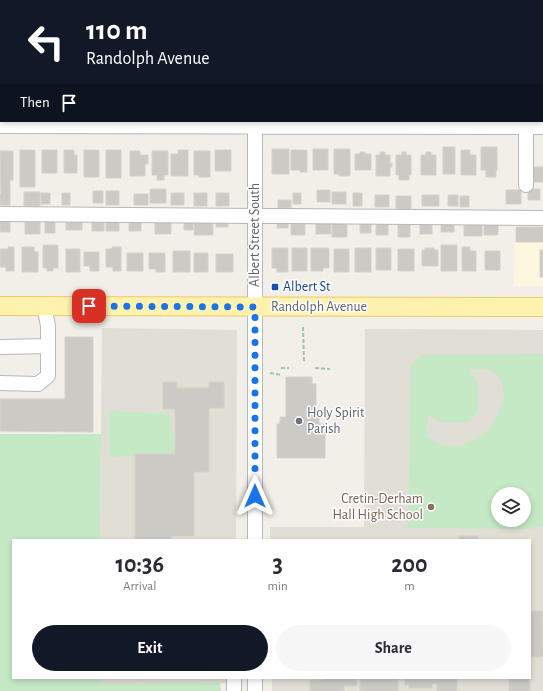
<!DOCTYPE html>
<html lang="en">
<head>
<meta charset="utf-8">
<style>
	:root { --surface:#fff; --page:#f7f7f7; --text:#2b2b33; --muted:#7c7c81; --accent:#111827 }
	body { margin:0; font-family:"Alegreya Sans",sans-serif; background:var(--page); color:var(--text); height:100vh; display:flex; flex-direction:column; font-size:15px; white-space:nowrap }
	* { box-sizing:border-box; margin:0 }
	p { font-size:13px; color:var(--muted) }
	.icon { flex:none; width:22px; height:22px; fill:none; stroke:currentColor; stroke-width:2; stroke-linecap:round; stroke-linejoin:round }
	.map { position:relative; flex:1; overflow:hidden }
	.side { position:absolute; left:12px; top:539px; width:519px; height:140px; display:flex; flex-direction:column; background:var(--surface); border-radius:0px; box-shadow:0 2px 6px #0003 }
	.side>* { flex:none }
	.banner { position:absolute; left:0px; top:0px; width:543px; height:122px; box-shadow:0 2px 6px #0003; background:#111827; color:#fff; overflow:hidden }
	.controls { position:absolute; left:491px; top:487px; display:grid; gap:8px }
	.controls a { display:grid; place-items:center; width:40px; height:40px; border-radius:50%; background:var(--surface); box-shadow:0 2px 6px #0003; font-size:20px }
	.pin { position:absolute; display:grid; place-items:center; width:34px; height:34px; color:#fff; margin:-17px; border-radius:8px; box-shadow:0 2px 6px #0006 }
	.me { position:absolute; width:44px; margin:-22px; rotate:0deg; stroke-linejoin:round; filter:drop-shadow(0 0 3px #0008) }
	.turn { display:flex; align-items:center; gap:14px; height:84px; padding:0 20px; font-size:18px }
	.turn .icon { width:52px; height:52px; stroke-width:2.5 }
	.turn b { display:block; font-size:28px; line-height:34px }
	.then { display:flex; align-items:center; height:38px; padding:0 20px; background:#0003; gap:8px; font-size:15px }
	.eta { display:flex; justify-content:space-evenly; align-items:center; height:68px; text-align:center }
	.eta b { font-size:24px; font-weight:700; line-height:28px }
	.button { display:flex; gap:8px; margin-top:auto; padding:8px 20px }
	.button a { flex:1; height:46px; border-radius:24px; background:var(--accent); color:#fff; font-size:16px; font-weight:700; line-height:46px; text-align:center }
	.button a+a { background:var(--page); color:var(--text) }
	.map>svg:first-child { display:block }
	.commercial { fill:#fef7e0 }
	.education { fill:#e1ded6; fill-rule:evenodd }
	.green { fill:#c5e8c5; fill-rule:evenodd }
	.building { fill:#cccac5; stroke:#d6d1c6 }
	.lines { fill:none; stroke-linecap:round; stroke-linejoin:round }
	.minor-casing { stroke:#b5b8bc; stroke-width:16 }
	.major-casing { stroke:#f2c960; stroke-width:20 }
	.path { stroke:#9cc7a9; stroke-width:2; stroke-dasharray:4 2; stroke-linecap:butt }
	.minor { stroke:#fff; stroke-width:14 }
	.major { stroke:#fff2af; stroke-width:18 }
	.route { stroke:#1a73e8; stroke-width:7; stroke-dasharray:0 12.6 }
	.transit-dot { fill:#1a4fb4; stroke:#fff; stroke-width:1.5 }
	.worship-dot { fill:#6b7280; stroke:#fff; stroke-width:1.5 }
	.education-dot { fill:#8d6e63; stroke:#fff; stroke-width:1.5 }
	.labels { text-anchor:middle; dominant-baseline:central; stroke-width:3; stroke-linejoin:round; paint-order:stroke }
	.street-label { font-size:14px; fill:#5f6368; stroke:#fff }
	.transit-label { font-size:14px; fill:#164399; stroke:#fff; text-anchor:start }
	.worship-label { font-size:14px; fill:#5b616d; stroke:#fff; text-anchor:start }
	.education-label { font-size:14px; fill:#785e54; stroke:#fff; text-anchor:end }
</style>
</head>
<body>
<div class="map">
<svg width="543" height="691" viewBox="0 0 543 691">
	<rect width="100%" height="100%" fill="#f1efe8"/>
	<path class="commercial" d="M515 221H543V286H514Z"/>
	<path class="education" d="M102 328 237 330 236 540H100Z
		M365 329 543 330V691H272V678H530V540H270V527H364ZM498 494H524V520H498Z
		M100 678H237V683L100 684Z"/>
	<path class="green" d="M543 354V526L531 529 408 528 411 365 421 355ZM468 369 491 370 502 381 504 397 498 416 488 430 477 439 460 446 442 445 427 437 428 414 440 422H469L477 412 478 382ZM498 494H524V520H498Z
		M109 411 170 414 175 454 109 457Z
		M0 434H101L100 540H13V678H100V684L220 683 221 691H0Z"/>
	<path class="building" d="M443 147H455V174H443Z
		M481 147H497V170H496V177H486V170H481Z
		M272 149H289V174H272Z
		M313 149H328V170H313Z
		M334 149H350V174L349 176H339V174H334Z
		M20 150H35V187H20Z
		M42 150H57V173H42Z
		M64 150H74V155H77V173H64Z
		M84 150H99V177H84Z
		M106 150H121V178H106Z
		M178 150H188V176H171V154H178Z
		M215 150H231V171H215Z
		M291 150H307V172H300V170H291Z
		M461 150H470V155H476V175H461Z
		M0 151H13V180H10V205H0V194H1Z
		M130 151H140V155H148V164H145V176H130Z
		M152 151H168V175H164V180H157V175H152Z
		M194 151H210V177H199V175H194Z
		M360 152H365V154H371V170H355V154H360Z
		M380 152H385V155H390V163H392V167H390V176H376V155H380Z
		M402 152H406V155H411V175H409V180H399V175H396V155H402Z
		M426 152H431V155H436V175H421V155H426Z
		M530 167H543V182H530Z
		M150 189H166V203H150Z
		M528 189H540V200H528Z
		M317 190H330V202H317Z
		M506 190H521V204H506Z
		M93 191H103V203H93Z
		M106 191H119V205H106Z
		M24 192H40V206H24Z
		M332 192H346V204H332Z
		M41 193H50V204H41Z
		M62 193H70V205H62Z
		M171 193H184V205H171Z
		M194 193H207V206H194Z
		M216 193H229V206H216Z
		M293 193H301V204H293Z
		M353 193H362V206H353Z
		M134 194H148V205H134Z
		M375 195H389V207H375Z
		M422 195H439V206H422Z
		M448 195H458V206H448Z
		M396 196H411V209H396Z
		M460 196H469V207H460Z
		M278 200H291V208H278Z
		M66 218H82V230H66Z
		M216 218H228V227H216Z
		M0 219H10V232H0Z
		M45 219H55V233H45Z
		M92 219H104V231H92Z
		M106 219H119V231H106Z
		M129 219H141V231H129Z
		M194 219H213V235H194Z
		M25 220H40V234H25Z
		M184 220H193V230H184Z
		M277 220H288V228H277Z
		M316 220H331V234H316Z
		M155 221H171V234H155Z
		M360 221H371V233H360Z
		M441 221H454V232H441Z
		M291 222H305V235H291Z
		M332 222H347V237H332Z
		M376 222H388V235H376Z
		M398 222H410V237H398Z
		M420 222H432V234H420Z
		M484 222H498V235H484Z
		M464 223H482V236H464Z
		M516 227H543V242H516Z
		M43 245H58V268H53V271H47V268H43Z
		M441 245H457V271H441Z
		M8 247H14V271H6V267H0V249H8Z
		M22 247H34V252H38V272H22Z
		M112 247H121V271H113V267H106V249H112Z
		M462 247H470V251H476V271H462Z
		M272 248H288V272H277V268H272Z
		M292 248H307V271H292Z
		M311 248H329V268H323V271H311Z
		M355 248H371V272H355Z
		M376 248H391V270H376Z
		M425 248H434V250H438V266H422V250H425Z
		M66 249H80V272H66Z
		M334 249H349V272H334Z
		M398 249H414V271H398Z
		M540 250H543V277H540Z
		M173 251H190V272H173Z
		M485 251H500V270H485Z
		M84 252H99V271H90V266H84Z
		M127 253H143V271H127Z
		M149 253H165V272H156V269H149Z
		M194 253H208V272H194Z
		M216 254H233V272H216Z
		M65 337H93V432L0 431V399H65Z
		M286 377H312V384H316V409H319V424H325V458H277V424H280V417H286Z
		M163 382H177V388H209V382H224V408H209V472H194V536H171V540H135V454H175V409H163Z
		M459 536H478V540H459Z
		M530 611H542L543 655 542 657H530Z
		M323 678H457V691H437V684H432V688H409V685H405V679H398V691H360V679H357V686H344V691H310V680H323Z
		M509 678H530V691H509Z"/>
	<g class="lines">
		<g class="minor-casing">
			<path id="minor" d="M255 0V1
				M525 0V1
				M0 36H1
				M255 121V540
				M0 126 543 127
				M526 185V121
				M0 214 543 218
				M0 347 48 346
				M0 383 38 384 48 376V326L44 306
				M234 678V691
				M255 678V691"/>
		</g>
		<g class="major-casing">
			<path id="major" d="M0 306 543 307"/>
		</g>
		<path class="path" d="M303 327 304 361
			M281 368H289
			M315 368 330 369
			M270 373 281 375"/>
		<use href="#minor" class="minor"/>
		<use href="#major" class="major"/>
	</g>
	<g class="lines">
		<path class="route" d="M89 306 255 307V496"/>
	</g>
	<rect class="transit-dot" x="271" y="283" width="8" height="8" rx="2"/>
	<circle class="worship-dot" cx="299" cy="421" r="4"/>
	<circle class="education-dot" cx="431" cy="507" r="4"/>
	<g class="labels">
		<g class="street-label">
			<text transform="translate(255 235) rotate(-90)">Albert Street South</text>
			<text x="319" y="307">Randolph Avenue</text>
		</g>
		<g class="transit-label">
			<text x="283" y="287">Albert St</text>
		</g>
		<g class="worship-label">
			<text x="307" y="413">Holy Spirit<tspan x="307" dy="16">Parish</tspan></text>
		</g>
		<g class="education-label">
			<text x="423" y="499">Cretin-Derham<tspan x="423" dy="16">Hall High School</tspan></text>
		</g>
	</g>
</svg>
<div class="controls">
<a><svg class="icon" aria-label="layers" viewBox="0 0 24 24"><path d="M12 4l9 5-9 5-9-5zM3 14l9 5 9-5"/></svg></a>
</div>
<div class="pin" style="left:89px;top:306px;background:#d93025"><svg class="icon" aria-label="arrive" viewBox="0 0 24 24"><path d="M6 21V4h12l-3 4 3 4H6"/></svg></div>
<svg class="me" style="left:255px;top:496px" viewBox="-20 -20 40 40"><path d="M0-17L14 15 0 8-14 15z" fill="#1a73e8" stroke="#fff" stroke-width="4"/></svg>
<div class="banner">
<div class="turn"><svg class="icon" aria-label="left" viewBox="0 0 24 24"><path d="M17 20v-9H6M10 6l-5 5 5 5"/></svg><div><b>110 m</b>Randolph Avenue</div></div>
<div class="then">Then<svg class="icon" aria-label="arrive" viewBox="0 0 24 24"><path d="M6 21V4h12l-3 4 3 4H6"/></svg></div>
</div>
<section class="side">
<div class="eta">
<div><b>10:36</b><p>Arrival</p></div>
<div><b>3</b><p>min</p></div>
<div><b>200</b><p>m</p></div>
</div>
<div class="button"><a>Exit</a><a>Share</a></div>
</section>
</div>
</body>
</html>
